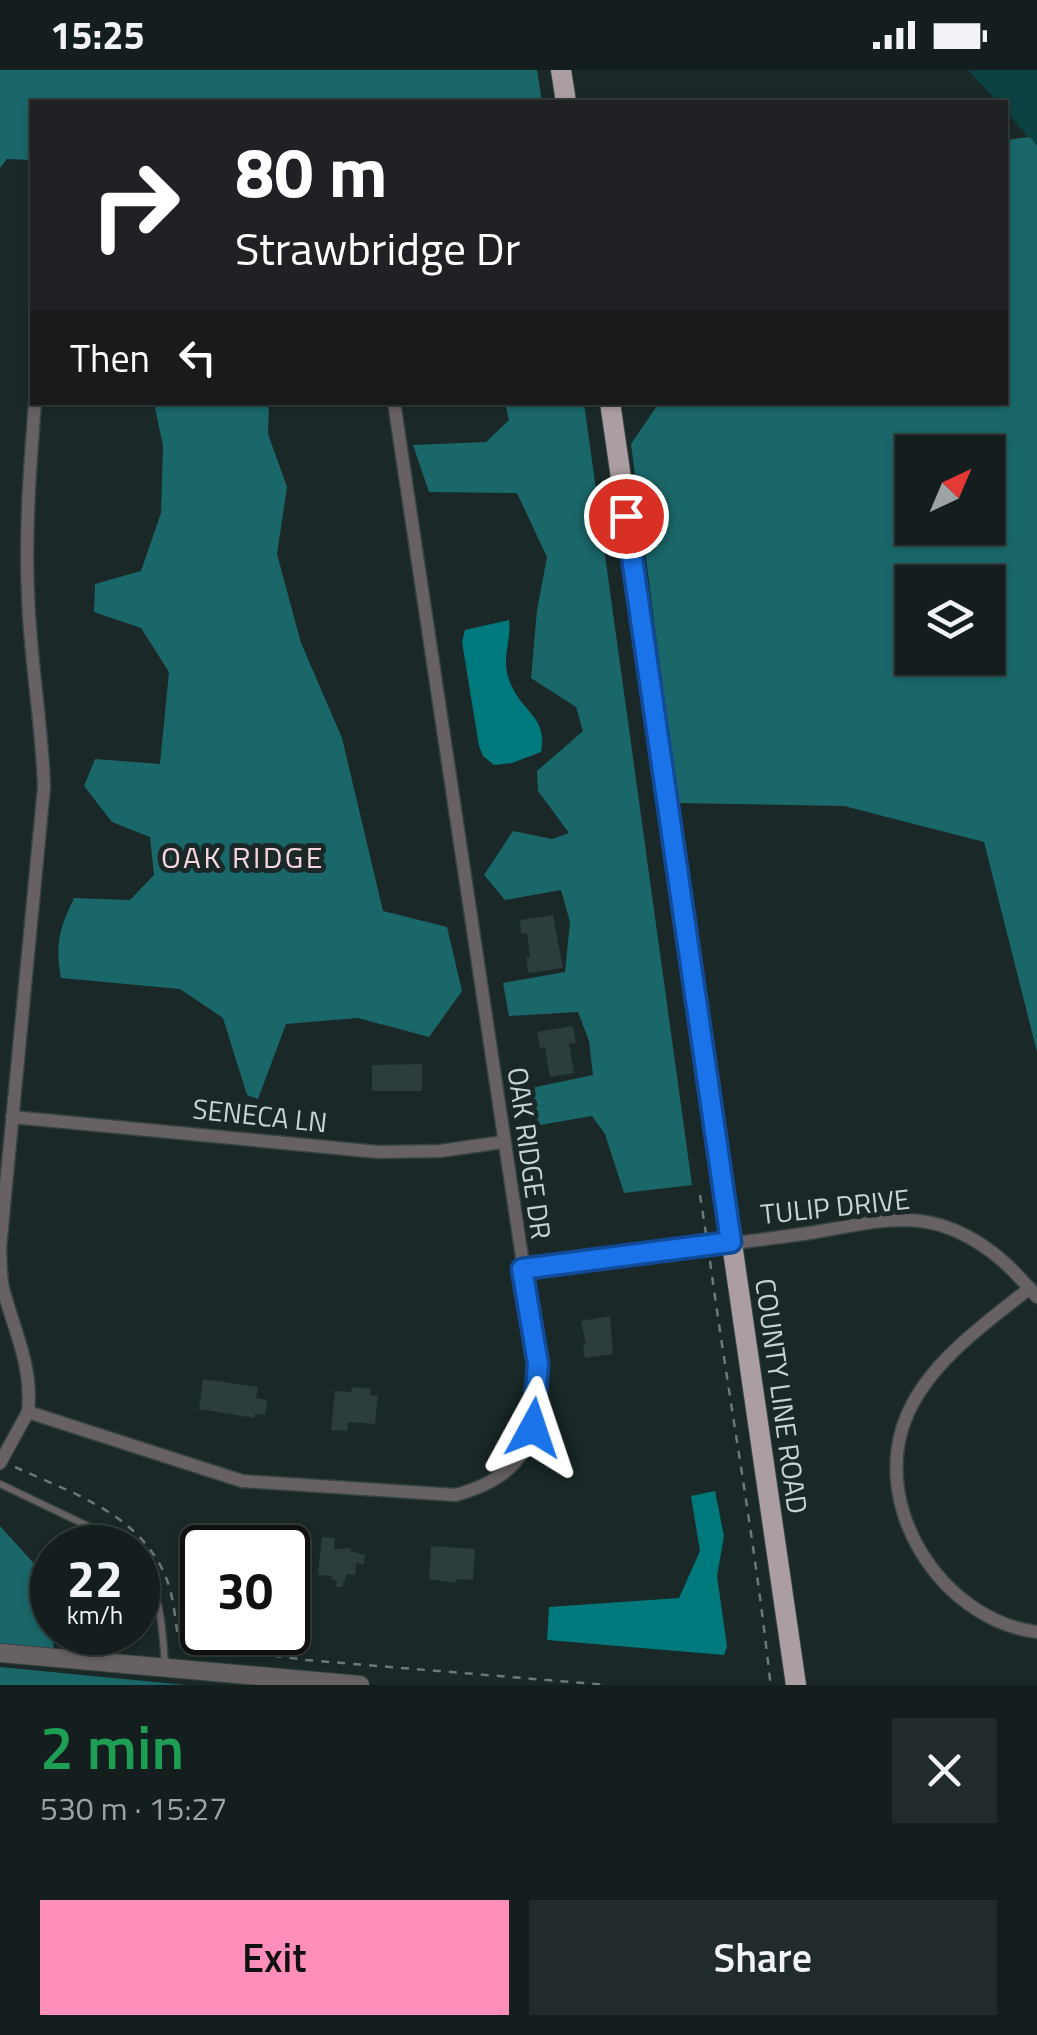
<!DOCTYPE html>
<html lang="en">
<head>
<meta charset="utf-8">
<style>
	:root { --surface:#141e1e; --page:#212b2b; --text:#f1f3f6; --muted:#9da2a4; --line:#333c3c; --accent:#ff8eba }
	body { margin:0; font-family:"Titillium Web",sans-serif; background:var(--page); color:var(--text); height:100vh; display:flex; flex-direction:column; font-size:38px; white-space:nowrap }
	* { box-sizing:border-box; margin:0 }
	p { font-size:32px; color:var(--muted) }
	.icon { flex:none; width:55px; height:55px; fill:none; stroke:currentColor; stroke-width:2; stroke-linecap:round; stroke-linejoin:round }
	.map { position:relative; height:1615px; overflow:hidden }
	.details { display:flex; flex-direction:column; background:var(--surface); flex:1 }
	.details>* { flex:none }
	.banner { position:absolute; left:30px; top:30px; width:978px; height:305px; border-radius:0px; box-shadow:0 2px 8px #0004,0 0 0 2px var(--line); background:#202124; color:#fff; overflow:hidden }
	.needle { width:65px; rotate:44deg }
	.tools { position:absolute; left:895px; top:365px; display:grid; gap:20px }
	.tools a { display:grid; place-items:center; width:110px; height:110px; border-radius:0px; background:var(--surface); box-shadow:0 2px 8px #0004,0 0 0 2px var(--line); font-size:50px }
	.speed { position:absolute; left:30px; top:1455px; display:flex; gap:20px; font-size:50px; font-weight:700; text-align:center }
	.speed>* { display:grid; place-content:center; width:130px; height:130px; border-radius:50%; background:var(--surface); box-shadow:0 2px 8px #0004,0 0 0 2px var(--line); line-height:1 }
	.speed small { font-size:25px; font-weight:400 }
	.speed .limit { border:5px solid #111; border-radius:15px; background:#fff; color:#111 }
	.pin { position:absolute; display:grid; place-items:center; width:85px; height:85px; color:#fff; margin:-42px; border:5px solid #fff; border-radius:50%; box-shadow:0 2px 10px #0007 }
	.me { position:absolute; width:110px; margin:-55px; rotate:5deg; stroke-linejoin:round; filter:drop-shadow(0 0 8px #0008) }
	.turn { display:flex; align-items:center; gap:35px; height:210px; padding:0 40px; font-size:45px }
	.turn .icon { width:130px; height:130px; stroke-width:2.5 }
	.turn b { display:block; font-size:70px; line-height:85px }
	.then { display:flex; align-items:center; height:95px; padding:0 40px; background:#0003; gap:20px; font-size:38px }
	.round { display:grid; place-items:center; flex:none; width:105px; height:105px; border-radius:0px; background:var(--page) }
	.head { display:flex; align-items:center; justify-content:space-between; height:170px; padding:0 40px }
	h1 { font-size:60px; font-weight:600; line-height:75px; color:#1e9e55 }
	.button { display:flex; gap:20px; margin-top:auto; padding:20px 40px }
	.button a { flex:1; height:115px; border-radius:0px; background:var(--accent); color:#111; font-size:40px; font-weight:600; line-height:115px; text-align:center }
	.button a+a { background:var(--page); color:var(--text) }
	.status { display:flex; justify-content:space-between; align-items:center; height:70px; padding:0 50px; background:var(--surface); direction:ltr }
	.status svg { height:28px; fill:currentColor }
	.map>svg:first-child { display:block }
	.green { fill:#0c4243 }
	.forest { fill:#1a6769; fill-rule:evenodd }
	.water { fill:#00797c }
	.building { fill:#2d3c3c }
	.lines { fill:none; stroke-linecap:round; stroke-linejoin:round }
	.service-casing { stroke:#364343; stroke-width:9 }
	.minor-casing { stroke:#364343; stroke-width:15 }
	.tertiary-casing { stroke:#364343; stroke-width:20 }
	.primary-casing { stroke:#364343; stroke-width:22 }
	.path { stroke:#6d7979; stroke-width:2.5; stroke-dasharray:8 8; stroke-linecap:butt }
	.service { stroke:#686163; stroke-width:6 }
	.minor { stroke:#686163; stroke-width:12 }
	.tertiary { stroke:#686163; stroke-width:18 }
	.primary { stroke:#ab9ea2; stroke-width:20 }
	.route-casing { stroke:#114b97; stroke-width:25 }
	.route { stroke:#1a73e8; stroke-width:18 }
	.labels { text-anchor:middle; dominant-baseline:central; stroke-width:10; stroke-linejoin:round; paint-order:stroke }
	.street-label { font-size:28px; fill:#cad3d3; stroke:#1a2828 }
	.neighbourhood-label { font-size:30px; letter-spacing:2.5px; fill:#f7d6e1; stroke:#1a2828 }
</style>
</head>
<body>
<div class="status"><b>15:25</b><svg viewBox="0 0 49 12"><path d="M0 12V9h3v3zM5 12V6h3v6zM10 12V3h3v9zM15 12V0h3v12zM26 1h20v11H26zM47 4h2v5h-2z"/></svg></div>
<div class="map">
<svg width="1037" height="1615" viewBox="0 0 1037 1615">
	<rect width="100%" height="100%" fill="#1a2828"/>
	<path class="green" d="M968 0H1037V76L1005 41V32H998Z"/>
	<path class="forest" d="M0 0H537L542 32H32V90L7 89 0 98Z
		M1030 67 1037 76V982L984 772 844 736 678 733 631 374 659 333 1005 332V70ZM912 382H988V458H912ZM912 512H988V588H912Z
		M154 333H269L268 364 287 417 277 484 301 573 342 668 383 841 447 857 462 921 429 967 358 948 286 954 258 1029 247 1025 223 948 180 919 61 908C55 873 59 860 74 828L130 830 154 805 150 767 112 752 84 716 95 689 160 694 169 602 141 558 94 542 95 514 141 501 161 443 163 376Z
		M505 333H584L692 1115 624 1123 605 1064 592 1046 540 1055 517 1021 593 1005 589 971 578 942 509 946 503 913 565 902 570 852 561 820 505 830 484 805 513 761 552 769 569 763 538 721 537 701 583 661 576 637 531 608 537 540 547 487 517 423 429 422 413 375 486 372 509 350Z
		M0 1456 47 1508 54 1581 0 1577Z
		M0 1597 186 1615H0Z"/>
	<path class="water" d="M509 550C512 571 500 589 510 612 521 642 548 646 541 682L512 693 494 695 483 686 479 676 462 572 465 560Z
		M715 1421 724 1466 717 1506 727 1576 724 1585 547 1570 549 1537 679 1528 700 1481 691 1426Z"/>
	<path class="building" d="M553 845 563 898 528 903 526 887H530L527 863 521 864 520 850Z
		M573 956 576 973 569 974 574 1003 550 1007 545 977 540 978 537 962Z
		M422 994V1021H372V995Z
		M610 1246 613 1284 585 1288 583 1274H586L581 1251Z
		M203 1309 258 1317 256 1328 267 1330 265 1345 255 1344 254 1348 199 1339Z
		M352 1317 371 1319 370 1325 378 1326 375 1354 348 1352 347 1361 331 1360 335 1321 351 1322Z
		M322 1467 335 1468 334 1479 351 1478 350 1481 365 1485 364 1494 356 1493 355 1505 347 1504 342 1517H336L337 1510H331L332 1506 318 1505Z
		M431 1476 475 1479 473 1510 457 1509 456 1513 429 1509Z"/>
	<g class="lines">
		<g class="service-casing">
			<path id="service" d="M0 1414 111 1467 123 1478
				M138 1492C162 1523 162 1557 165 1595"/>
		</g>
		<g class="minor-casing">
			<path id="minor" d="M12 1047 378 1082 440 1081 503 1072
				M521 1199C615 1187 710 1177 803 1164 848 1158 894 1142 940 1155 982 1168 1009 1194 1037 1227
				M1030 1218C986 1253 932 1290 908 1343 867 1434 941 1550 1037 1562
				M28 1342C33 1296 14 1261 3 1218 0 1205 1 1191 0 1178L44 717C42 653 30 589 28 525 25 461 30 397 35 332
				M0 1393 28 1342 242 1411 456 1425C530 1404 538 1365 538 1294L394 332"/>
		</g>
		<g class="tertiary-casing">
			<path id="tertiary" d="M0 1583 360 1615"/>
		</g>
		<g class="primary-casing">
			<path id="primary" d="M561 0 566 32
				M610 332 796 1615"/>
		</g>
		<path class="path" d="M700 1125 706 1164
			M710 1191C729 1331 755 1470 770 1610L768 1615
			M15 1397C74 1424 144 1445 168 1513 174 1530 175 1549 178 1567L187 1574 306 1590 607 1615"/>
		<use href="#service" class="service"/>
		<use href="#minor" class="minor"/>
		<use href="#tertiary" class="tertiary"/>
		<use href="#primary" class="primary"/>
	</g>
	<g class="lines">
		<g class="route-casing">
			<path id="route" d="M533 1358 538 1294 522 1199 731 1172 626 446"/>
		</g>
		<use href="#route" class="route"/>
	</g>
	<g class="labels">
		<g class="street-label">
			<text transform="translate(260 1045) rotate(6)">SENECA LN</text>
			<text transform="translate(530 1083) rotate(82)">OAK RIDGE DR</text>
			<text transform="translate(835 1136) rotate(-6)">TULIP DRIVE</text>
			<text transform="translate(782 1326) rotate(82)">COUNTY LINE ROAD</text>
		</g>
		<g class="neighbourhood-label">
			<text x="243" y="787">OAK RIDGE</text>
		</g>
	</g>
</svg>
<div class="tools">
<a><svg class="needle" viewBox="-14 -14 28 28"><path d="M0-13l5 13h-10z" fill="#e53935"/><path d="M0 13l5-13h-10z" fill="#9da2a4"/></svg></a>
<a><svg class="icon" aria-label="layers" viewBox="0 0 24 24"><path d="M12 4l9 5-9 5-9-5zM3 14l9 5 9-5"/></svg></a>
</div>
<div class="speed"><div>22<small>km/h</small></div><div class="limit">30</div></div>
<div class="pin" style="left:626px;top:446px;background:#d93025"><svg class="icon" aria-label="arrive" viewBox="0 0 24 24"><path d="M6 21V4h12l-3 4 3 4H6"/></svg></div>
<svg class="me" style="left:533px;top:1358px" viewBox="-20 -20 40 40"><path d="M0-17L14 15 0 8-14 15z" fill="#1a73e8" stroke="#fff" stroke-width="4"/></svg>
<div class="banner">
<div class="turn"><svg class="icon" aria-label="right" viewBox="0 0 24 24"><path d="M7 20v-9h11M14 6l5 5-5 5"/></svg><div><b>80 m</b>Strawbridge Dr</div></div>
<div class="then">Then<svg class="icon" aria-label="left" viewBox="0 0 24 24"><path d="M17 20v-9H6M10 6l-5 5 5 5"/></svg></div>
</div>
</div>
<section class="details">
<div class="head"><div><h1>2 min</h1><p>530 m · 15:27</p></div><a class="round"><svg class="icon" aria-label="close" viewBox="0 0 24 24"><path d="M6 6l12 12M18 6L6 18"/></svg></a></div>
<div class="button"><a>Exit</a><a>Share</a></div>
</section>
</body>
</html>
